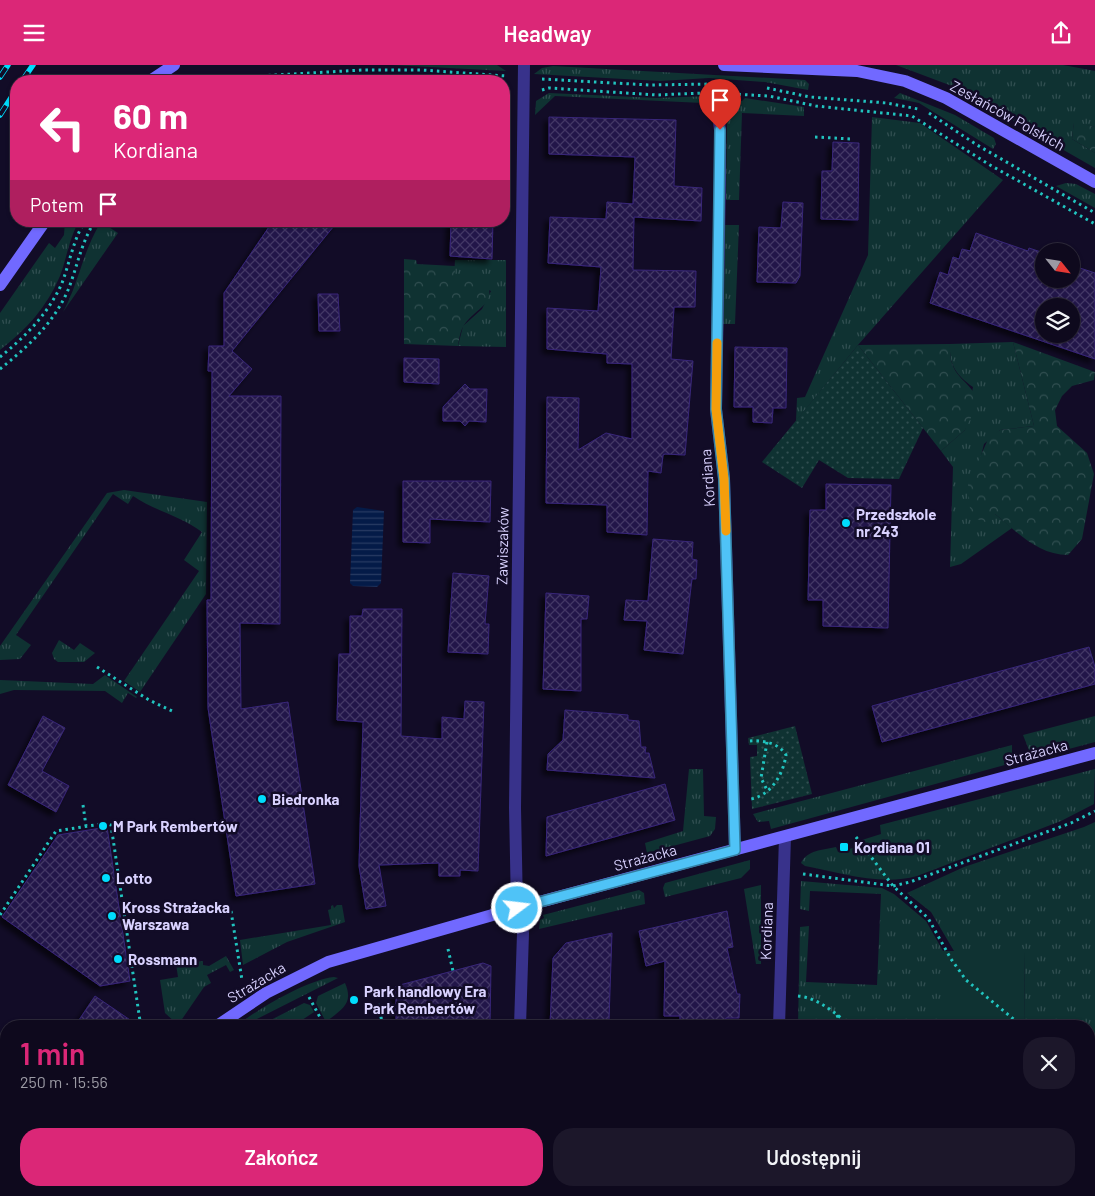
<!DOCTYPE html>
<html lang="pl">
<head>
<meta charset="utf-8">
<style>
	:root { --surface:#0e091d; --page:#1c172a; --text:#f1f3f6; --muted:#9b9aa4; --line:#2e2a3b; --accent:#db2777 }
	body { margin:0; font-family:Barlow,sans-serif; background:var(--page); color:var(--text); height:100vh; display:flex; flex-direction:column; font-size:19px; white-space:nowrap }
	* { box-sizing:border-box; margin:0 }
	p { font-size:16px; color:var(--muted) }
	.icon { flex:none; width:28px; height:28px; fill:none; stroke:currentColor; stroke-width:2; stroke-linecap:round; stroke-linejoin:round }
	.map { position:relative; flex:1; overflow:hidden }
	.sheet { position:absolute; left:0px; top:955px; width:1095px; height:176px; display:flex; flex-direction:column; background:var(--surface); border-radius:20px 20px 0 0; box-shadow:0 1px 4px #0004,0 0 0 1px var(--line) }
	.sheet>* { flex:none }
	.guide { position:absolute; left:10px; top:10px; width:500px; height:152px; border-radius:20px; box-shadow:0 1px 4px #0004,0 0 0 1px var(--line); background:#db2777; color:#fff; overflow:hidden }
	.needle { width:32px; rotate:120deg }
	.fabs { position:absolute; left:1035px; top:178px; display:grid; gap:10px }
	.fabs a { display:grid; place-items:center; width:45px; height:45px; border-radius:50%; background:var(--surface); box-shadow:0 1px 4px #0004,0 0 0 1px var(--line); font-size:25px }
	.pin { position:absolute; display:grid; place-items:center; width:42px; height:42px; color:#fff; margin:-51px -21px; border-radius:50% 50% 50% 0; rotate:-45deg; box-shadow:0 0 5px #0007 }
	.pin .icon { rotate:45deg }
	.me { position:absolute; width:55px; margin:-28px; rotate:75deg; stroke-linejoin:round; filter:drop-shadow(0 0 4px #0008) }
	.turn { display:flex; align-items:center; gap:18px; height:105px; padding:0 20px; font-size:22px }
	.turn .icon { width:65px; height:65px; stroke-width:2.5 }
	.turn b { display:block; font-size:35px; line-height:42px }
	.then { display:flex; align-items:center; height:48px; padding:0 20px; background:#0003; gap:10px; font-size:19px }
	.round { display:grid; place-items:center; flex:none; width:52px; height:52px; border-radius:20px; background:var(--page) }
	.head { display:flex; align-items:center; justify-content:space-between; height:85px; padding:0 20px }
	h1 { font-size:30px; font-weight:600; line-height:38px; color:var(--accent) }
	.primary-button { display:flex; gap:10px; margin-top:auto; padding:10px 20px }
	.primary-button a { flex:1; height:58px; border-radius:20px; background:var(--accent); color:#fff; font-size:20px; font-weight:600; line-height:58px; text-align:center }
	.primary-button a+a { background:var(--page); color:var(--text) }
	header { display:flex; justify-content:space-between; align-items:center; height:65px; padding:0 20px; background:var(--accent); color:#fff; font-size:22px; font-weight:600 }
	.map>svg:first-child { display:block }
	.grass { fill:url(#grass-tufts) }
	.forest { fill:url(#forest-crowns) }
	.park { fill:url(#park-dots) }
	.pitch { fill:#0f3232 }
	.water { fill:url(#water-rules) }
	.building { fill:url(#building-cross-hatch); stroke:#382679; fill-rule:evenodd; filter:url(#shadow) }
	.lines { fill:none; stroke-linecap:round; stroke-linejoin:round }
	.path { stroke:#21c4bf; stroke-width:3; stroke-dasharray:2.5 4; stroke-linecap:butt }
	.street { stroke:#38328b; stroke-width:12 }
	.secondary { stroke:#7169ff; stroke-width:12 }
	.rail-casing { stroke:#00ddfd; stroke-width:5.5 }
	.rail { stroke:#120c27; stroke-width:4; stroke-dasharray:11; stroke-linecap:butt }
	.route-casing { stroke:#337fa1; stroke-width:12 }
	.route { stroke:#4fc3f7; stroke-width:9 }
	.slow { stroke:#f59e0b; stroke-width:9 }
	.poi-dot { fill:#00ddfd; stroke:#120c27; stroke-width:2 }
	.labels { text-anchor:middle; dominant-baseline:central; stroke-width:5; stroke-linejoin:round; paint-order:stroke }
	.street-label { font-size:15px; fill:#d9d2ff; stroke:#120c27 }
	.poi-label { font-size:15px; font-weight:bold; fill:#d9d2ff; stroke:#120c27; text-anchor:start }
</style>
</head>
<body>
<header><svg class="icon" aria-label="menu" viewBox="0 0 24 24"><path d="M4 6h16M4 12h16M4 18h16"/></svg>Headway<svg class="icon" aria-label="share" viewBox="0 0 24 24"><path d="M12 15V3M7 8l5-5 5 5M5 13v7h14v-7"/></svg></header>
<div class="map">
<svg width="1095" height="1131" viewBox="0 0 1095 1131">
	<defs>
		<pattern id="grass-tufts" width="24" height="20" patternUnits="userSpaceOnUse" patternTransform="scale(1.25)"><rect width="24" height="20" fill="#0f3232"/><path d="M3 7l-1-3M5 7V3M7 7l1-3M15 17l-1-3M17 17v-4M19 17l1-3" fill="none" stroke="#314f51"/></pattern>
		<pattern id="forest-crowns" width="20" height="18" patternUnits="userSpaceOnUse" patternTransform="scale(1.25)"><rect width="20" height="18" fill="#0f3232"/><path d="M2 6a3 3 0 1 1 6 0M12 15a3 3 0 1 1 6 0" fill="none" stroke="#314f51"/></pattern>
		<pattern id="park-dots" width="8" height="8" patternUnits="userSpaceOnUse" patternTransform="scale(1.25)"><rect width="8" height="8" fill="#0f3232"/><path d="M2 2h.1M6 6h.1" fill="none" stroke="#314f51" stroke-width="1.8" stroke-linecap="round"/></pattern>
		<pattern id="water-rules" width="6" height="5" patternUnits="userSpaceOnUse" patternTransform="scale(1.25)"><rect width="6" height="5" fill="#041b48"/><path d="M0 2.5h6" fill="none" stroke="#283b63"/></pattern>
		<pattern id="building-cross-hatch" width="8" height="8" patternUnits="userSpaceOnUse" patternTransform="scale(1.25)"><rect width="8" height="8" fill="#22164a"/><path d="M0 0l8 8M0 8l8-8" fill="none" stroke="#423765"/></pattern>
		<filter id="shadow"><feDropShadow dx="-4.5" dy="4.5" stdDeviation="2.5" flood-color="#0009"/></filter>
	</defs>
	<rect width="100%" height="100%" fill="#120c27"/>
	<path class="grass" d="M392 0H497L506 6Z
		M896 0H1063L1095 6V62L1074 58 1072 74 1095 88V103L952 21Z
		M553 1 805 15 809 19 808 25 765 17 709 13 660 16 534 9 542 3Z
		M549 28 657 33 710 31 712 49 703 38 555 31 535 50 536 36Z
		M900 28 955 50 994 73 996 79 993 84 919 38 894 33Z
		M724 32 733 33 737 36H742L745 33 804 42V51L742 48 739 135H726L727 49H721Z
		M872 52 920 58 1003 115 858 280 796 356 797 333 805 332 868 190Z
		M1066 118 1076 119 1095 129V143L1056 121Z
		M65 156H79C69 174 67 192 60 211 47 242 26 265 0 285V248L49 178 55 183 64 170Z
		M101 157 118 168 63 247C79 218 83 185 101 157Z
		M725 160H739L735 259H723Z
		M455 195H506V282L458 281 463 261 482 244 491 226 454 211Z
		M1013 277 1034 361 1000 365 984 379 981 391 995 449 1012 463 961 499 950 502 953 402 941 386 965 365 973 322C956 310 949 300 950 279Z
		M124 425 207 437 206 529 140 627 124 616 199 506 184 495 202 467C181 451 155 446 133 431L128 439 113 429 16 570 31 580 20 594 0 595V581L107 428Z
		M59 575 74 585 80 578 95 588 84 597H58L54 594 52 588Z
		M105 610 137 632 136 633 128 628 122 638 105 626 14 625 0 629V615L93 619Z
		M1095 651V677L1035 693 1031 690 1023 670Z
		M1012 680V698L771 764 769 756 758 757 753 749Z
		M689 704H703L704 751 716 752 715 764 710 771 647 788 645 778 683 766Z
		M1095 704 1094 739 1061 756 917 811C881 821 841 808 805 801L801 798C807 785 823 785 836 782L838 787 864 780 862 775 881 769 880 760Z
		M1095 757V983L1089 979V961H1025L1024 886H954L931 847 907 828 964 802 1084 762Z
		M750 795V804L741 813 665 832 663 823 665 818Z
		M801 816 882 823 894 829 926 856 943 886V961H798L800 862 809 861 806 917 877 920 881 829 810 826 809 846 800 844Z
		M761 820V899H756L744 824Z
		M639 825 644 828 645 839 539 864 540 855 544 853 543 850Z
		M333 840 334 843 337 840H342L345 857 287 877 243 900 240 875 331 860 328 845 331 844V841Z
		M226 891 234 905 230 907 226 900 207 910 211 918 204 922 178 960 165 948 160 915 178 912 176 899 203 896V900L209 901Z
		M334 912 338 913 243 961H236C258 944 307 915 334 912Z
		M345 918C354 939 342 944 326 957L316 938 318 931Z
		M304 938 310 940 314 947 293 961H259Z
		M1095 1056V1096L1089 1094V1064Z
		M393 1125H505L504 1131H393Z
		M794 1125H1060L1064 1131H838L834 1128Z"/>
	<path class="forest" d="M1074 57 1095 62V88L1072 74Z
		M404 194 416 195 417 199 455 201V211L483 212C502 239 474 242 463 262 460 267 459 275 458 281L404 279Z
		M1013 277 1095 307 1094 315 1072 321 1062 331 1055 345 1057 361 1087 388 1094 409 1082 474 1068 490C1038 490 1017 467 995 449L985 457 974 453 970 444 968 419 989 372 1000 365 1034 361Z
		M950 279C949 314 966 310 979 336L965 365 941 386 858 280Z
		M1089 979 1095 983V1056L1089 1064Z
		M1089 1094 1095 1096V1131H1064L1060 1125H1089Z"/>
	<path class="park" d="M858 280 923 363 899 414 848 413 819 395 802 423 762 397Z
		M795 661 812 729 752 744 750 692 757 691V680H749L748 673Z"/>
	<path class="pitch" d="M943 886H1024L1025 961H943Z"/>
	<path class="water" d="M357 442 384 446 381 518 377 522 353 521 350 518 353 445Z"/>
	<path class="building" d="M549 52 676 55 674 121 702 123 701 156 634 152 633 205 696 206 695 242H674L671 294 693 296 685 390 665 389 663 390 661 408 648 406 647 470 607 467V440L546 438 547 332 579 333 578 385 606 368 632 374V299L607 298V289L547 284V243L598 246 601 202 548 198 550 152 606 154 607 137 633 139 635 92 549 89Z
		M833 77 859 78 858 155 821 154 822 106H832Z
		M783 137 803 138 800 211 796 218 757 217 759 162 781 163Z
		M273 156H338L232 286 252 304 229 331H281L280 559 240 558 241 644 288 637 315 819 236 831 208 643 207 535H211L212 306H208L209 281H224V228Z
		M451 156H493L492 194 450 191Z
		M976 168 1028 186 1029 183 1044 188V214H1071V200L1095 208V294L930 238 940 207 948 210 953 192 959 194 962 184 970 186ZM1044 241H1071V269H1044Z
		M318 229H338L340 266H319Z
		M735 282 787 283 786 343H773L772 358 753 357V342H734Z
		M404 293 439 294V319L404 317Z
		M465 319 470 324H487L486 357 469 356 465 361 460 356H443V342Z
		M403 416H491L490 457 430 454V478L403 477Z
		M826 419 891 420 888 563 823 561V535H808L810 445H826Z
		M653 474 693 477 692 494 697 495 696 514H692L683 589 644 585 647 556 624 555 626 535 648 536Z
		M453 508 489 511 485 559H489L488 589 448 587Z
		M546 528 589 531 587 554H581V626L543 624Z
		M363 544H402L401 671 442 674V652L464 654 465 636 484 637 478 806 460 805V811H439V798L379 800 386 841 366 844 359 801 363 657 337 655 339 589H350V551H362Z
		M1089 582 1095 602V619L882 677 872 641Z
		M565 645 628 650V655L639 656 641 682H646L645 688H649L655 713 547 705 548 689 563 675Z
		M43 651 65 663 42 706 69 721 56 747 8 720Z
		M665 719 675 755 546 791 547 752Z
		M107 762 130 916 100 921 2 852 58 770Z
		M727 846 733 882 727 883 737 929H740L739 953H726V961H680V951H664L665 896 646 901 639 866Z
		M612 868 609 955 586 954V961H550L553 893 566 878Z
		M483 898 491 901 490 961H396V921Z
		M95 931 139 961H75Z"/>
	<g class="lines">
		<path class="path" d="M542 14 649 20 713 19
			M210 16 222 13 363 5H422L506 11
			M317 16 370 13 453 16
			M767 23 810 32 887 38 918 44
			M542 25 549 23 657 30 703 28
			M732 29 769 31 816 41 912 51 990 100 1095 159
			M929 48 977 80 1095 148
			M815 72 851 74
			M0 292C25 272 49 248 62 218 70 197 73 175 85 156
			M0 304C29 281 57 255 70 220 78 198 82 176 95 156
			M97 602 149 635 172 646
			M750 676C763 675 779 678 786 690 783 710 771 730 751 734
			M767 677 761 713 768 727
			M83 740 86 761
			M856 772 893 821 928 853 951 894 966 915 1022 961
			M803 809 893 821 910 817 1071 758 1095 746
			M231 846 242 915
			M0 850 56 766 108 758 111 760 140 956 146 961
			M448 884 453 906
			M798 931C818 933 836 948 850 961
			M309 932 322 956 317 961
			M378 939 383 961
			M837 950 841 961
			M1089 971 1095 974
			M1089 1076 1095 1077
			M0 1079 6 1084
			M957 1125 960 1131
			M1036 1125 1045 1131"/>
		<path class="street" d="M717 39 720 65V114L716 345 724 413 735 785
			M520 961 523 868 517 843 515 743 524 0
			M779 961 785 772
			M515 1131 516 1125
			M775 1131V1125"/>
		<path class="secondary" d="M724 0 857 6 905 16 946 33 1095 117
			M150 16 174 0
			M0 220 45 156
			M217 961 266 928 328 897 517 843 1095 688
			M81 1131 85 1125"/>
		<g class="rail-casing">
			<path id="rail" d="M0 12 8 0
				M22 16 33 0
				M0 50 16 25"/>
		</g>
		<use href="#rail" class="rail"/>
	</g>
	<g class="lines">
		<g class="route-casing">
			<path id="route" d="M517 843 735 785 724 414 716 344 720 65"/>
		</g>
		<use href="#route" class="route"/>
		<path class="slow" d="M717 278 716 344 724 414 726 466"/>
	</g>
	<g class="poi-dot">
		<circle cx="846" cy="458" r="5"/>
		<circle cx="262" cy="734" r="5"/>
		<circle cx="103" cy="761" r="5"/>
		<rect x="839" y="777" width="10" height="10" rx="2.5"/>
		<circle cx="106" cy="813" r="5"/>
		<circle cx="112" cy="851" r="5"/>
		<circle cx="118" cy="894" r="5"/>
		<circle cx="354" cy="935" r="5"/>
	</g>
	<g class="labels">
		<g class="street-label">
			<text transform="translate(1008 50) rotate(29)">Zesłańców Polskich</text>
			<text transform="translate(707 413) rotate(-94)">Kordiana</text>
			<text transform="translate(502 481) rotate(-89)">Zawiszaków</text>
			<text transform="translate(1036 687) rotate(-15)">Strażacka</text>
			<text transform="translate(645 792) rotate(-15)">Strażacka</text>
			<text transform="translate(766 866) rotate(-88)">Kordiana</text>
			<text transform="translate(256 917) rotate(-31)">Strażacka</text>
		</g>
		<g class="poi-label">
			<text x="856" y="449">Przedszkole<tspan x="856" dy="17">nr 243</tspan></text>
			<text x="272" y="734">Biedronka</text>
			<text x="113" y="761">M Park Rembertów</text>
			<text x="854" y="782">Kordiana 01</text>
			<text x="116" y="813">Lotto</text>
			<text x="122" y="842">Kross Strażacka<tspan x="122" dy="17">Warszawa</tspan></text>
			<text x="128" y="894">Rossmann</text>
			<text x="364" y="926">Park handlowy Era<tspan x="364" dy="17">Park Rembertów</tspan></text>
		</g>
	</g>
</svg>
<div class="fabs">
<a><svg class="needle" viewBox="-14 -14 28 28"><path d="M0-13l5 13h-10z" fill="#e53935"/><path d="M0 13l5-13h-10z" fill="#9b9aa4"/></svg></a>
<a><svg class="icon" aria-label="layers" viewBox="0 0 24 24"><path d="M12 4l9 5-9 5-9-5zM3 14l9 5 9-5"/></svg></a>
</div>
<div class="pin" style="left:720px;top:65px;background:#d93025"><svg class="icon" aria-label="arrive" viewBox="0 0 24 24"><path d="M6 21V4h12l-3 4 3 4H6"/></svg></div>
<svg class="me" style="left:517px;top:843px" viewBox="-20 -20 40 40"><circle r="17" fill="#4fc3f7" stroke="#fff" stroke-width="3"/><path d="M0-11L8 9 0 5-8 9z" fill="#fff"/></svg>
<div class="guide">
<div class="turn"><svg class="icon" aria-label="left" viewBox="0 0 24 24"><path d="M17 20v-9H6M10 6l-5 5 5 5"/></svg><div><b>60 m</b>Kordiana</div></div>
<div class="then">Potem<svg class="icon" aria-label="arrive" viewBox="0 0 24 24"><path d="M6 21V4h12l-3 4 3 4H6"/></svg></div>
</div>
<section class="sheet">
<div class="head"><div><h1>1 min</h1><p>250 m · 15:56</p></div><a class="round"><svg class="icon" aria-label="close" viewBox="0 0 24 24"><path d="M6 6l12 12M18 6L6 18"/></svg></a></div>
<div class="primary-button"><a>Zakończ</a><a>Udostępnij</a></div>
</section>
</div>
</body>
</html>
